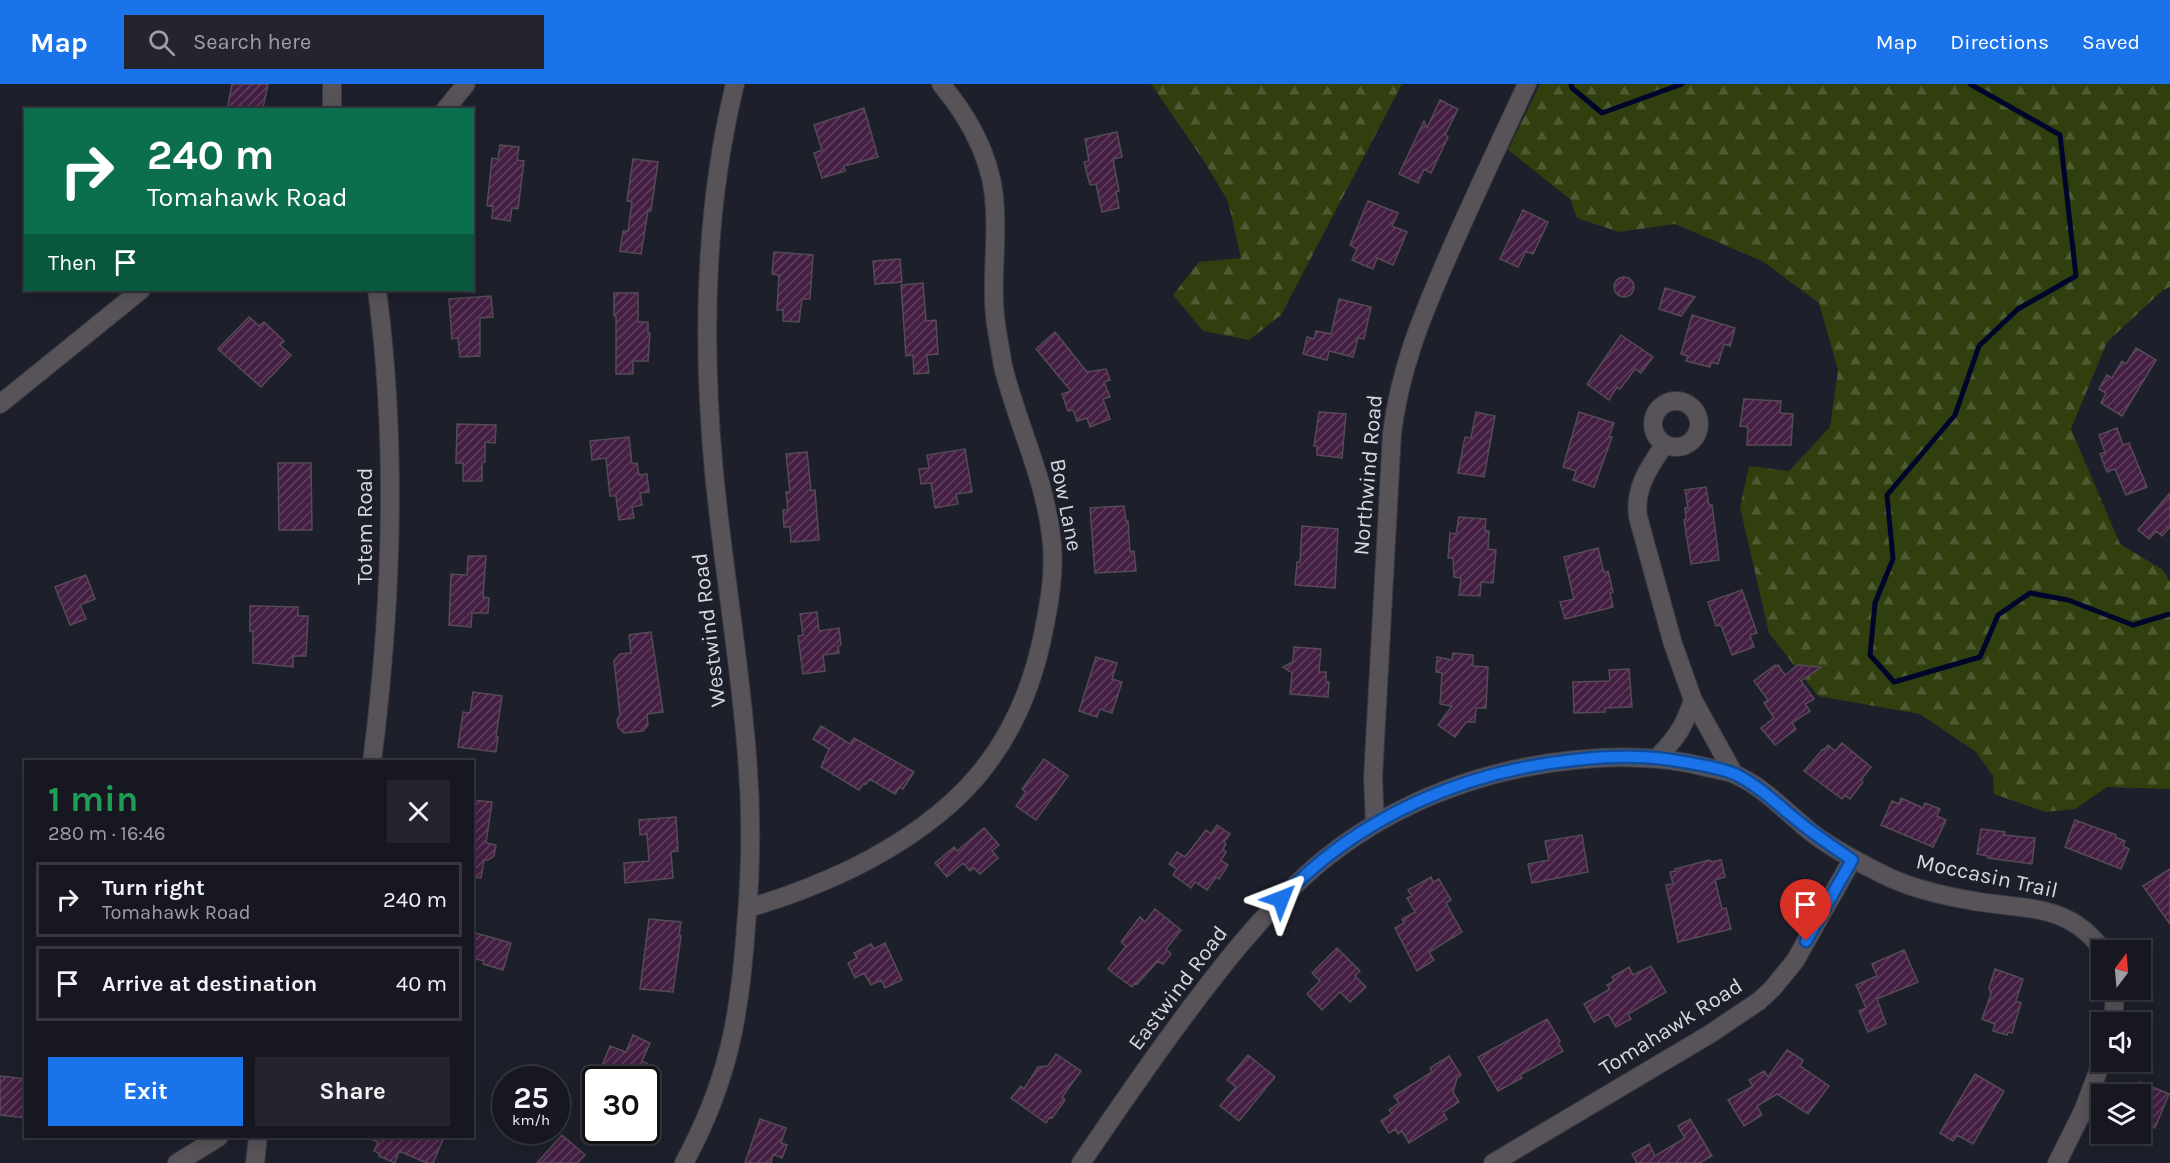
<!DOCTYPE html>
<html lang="en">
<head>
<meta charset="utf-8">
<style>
	:root { --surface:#161720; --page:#23242d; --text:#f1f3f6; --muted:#9e9fa5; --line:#35363e; --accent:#1a73e8 }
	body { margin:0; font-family:Karla,sans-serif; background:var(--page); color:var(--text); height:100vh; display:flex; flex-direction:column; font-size:22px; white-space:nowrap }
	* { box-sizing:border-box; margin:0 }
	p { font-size:20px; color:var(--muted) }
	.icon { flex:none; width:33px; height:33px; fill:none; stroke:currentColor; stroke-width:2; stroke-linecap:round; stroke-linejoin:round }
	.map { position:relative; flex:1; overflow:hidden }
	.side { position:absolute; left:24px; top:676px; width:450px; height:378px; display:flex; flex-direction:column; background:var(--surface); border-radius:0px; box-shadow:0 3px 15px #0003,0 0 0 2px var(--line) }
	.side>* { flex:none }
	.banner { position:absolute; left:24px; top:24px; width:450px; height:183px; border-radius:0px; box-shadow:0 3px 15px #0003,0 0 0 2px var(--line); background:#0b6e4f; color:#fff; overflow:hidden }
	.needle { width:39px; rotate:16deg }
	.tools { position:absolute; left:2091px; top:856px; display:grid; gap:12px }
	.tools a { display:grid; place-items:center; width:60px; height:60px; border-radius:0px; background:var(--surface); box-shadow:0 3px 15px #0003,0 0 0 2px var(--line); font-size:30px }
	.speed { position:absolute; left:492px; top:982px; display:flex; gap:12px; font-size:30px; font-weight:700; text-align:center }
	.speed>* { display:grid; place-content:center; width:78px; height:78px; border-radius:50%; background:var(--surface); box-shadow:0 3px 15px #0003,0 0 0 2px var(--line); line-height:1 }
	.speed small { font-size:15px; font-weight:400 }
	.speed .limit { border:3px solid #111; border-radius:9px; background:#fff; color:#111 }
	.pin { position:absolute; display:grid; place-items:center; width:51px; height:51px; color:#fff; margin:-62px -26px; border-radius:50% 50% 50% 0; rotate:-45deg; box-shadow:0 0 6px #0007 }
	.pin .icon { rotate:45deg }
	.me { position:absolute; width:66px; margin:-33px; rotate:45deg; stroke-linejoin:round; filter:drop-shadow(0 0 4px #0008) }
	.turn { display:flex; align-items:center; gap:21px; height:126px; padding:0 24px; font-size:27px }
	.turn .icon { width:78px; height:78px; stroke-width:2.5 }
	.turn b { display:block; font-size:42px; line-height:51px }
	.then { display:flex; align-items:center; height:57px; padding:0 24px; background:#0003; gap:12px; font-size:22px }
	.round { display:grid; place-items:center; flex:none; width:63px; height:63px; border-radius:0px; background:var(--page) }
	.summary { display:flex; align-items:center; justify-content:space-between; height:102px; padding:0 24px }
	h1 { font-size:36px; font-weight:700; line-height:45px; color:#1e9e55 }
	.button { display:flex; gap:12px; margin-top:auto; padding:12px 24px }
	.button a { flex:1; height:69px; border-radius:0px; background:var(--accent); color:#fff; font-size:24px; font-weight:700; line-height:69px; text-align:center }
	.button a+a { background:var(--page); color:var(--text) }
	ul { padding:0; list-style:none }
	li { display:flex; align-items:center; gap:18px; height:75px; margin:0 12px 9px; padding:0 12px; border:3px solid var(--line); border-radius:0px }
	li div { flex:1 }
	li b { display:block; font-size:22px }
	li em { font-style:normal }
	header { display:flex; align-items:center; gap:36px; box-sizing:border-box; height:84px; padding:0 30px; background:var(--accent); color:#fff }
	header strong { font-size:28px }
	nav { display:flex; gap:33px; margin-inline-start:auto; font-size:21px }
	.search { width:420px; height:54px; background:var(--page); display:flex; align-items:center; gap:15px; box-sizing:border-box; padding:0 21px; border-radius:0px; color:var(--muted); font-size:22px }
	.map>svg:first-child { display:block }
	.forest { fill:url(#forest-firs) }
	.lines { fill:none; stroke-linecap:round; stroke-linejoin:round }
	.stream { stroke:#00052b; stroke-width:5 }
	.building { fill:url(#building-hatch); stroke:#564b55; stroke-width:1.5 }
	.street-casing { stroke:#373944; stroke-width:20 }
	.street { stroke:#575358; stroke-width:18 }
	.route-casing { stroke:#114b97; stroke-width:15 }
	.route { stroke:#1a73e8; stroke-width:10 }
	.labels { text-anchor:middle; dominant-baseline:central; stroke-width:6; stroke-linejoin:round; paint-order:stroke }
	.street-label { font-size:22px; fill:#d7d9e1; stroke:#1d1f2b }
</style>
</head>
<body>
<header>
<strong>Map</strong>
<div class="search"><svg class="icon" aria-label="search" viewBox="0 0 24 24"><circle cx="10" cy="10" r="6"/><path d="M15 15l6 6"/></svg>Search here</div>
<nav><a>Map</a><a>Directions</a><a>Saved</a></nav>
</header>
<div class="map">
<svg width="2170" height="1079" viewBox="0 0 2170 1079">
	<defs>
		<pattern id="forest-firs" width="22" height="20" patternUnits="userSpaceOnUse" patternTransform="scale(1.5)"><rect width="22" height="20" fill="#313f0f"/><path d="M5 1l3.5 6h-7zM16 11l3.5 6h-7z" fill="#4e5a32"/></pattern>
		<pattern id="building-hatch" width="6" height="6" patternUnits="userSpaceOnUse" patternTransform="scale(1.5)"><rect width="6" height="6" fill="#441f43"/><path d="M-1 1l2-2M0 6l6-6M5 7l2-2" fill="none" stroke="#5e3f5e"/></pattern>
	</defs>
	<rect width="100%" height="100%" fill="#1d1f2b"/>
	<path class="forest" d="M1151 0H1402L1281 231 1249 256 1203 247 1173 211 1199 178 1241 174 1228 117 1202 74Z
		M1540 0H2170V203L2163 206 2107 258 2071 345 2120 460 2163 486 2170 498V705L2107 703 2075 725 2045 728 1994 710 1993 692 1976 668 1920 630 1818 612 1769 549 1740 423 1749 382 1789 387 1830 343 1838 286 1819 219 1762 177 1675 140 1619 148 1577 134 1570 115 1508 66Z"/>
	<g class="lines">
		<path class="stream" d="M1571 0 1572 4 1602 29 1682 0
			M1970 0 2060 51 2076 192 2018 225 1979 262 1955 331 1887 411 1893 475 1875 519 1870 571 1894 598 1980 573 1998 531 2030 509 2068 516 2133 541 2170 530"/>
	</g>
	<path class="building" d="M232 0H268L263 24 254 23 253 26H227Z
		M1440 16 1458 25 1445 51 1448 53 1431 89 1424 85 1418 99 1399 90 1424 37 1427 44Z
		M864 24 878 73 844 82 845 87 822 94 814 69 822 66 814 41Z
		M1117 48 1122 73 1113 75 1119 107 1116 108 1119 124 1102 128 1096 100 1090 101 1084 78 1089 77 1085 55Z
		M500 61 519 63 517 76 524 77 518 125 512 124 510 137 492 134 493 122H487L492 74 498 75Z
		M633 75 658 78 651 127H648L641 170 620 167 623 147H628L632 118 627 117Z
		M1368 117 1398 129 1392 142 1407 148 1393 181 1377 174 1373 185 1352 176 1357 165 1350 161Z
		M1523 126 1548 138 1533 170 1526 167 1518 183 1500 175Z
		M774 168 813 171 810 215H802L799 238 783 237V226H777L779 191 772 190Z
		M900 175 902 198 875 200 873 177Z
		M1614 203a10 10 0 1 1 20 0a10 10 0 1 1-20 0Z
		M923 199 926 237 936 236 938 270 927 271 929 289 914 290 913 271 906 272 901 201Z
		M1665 204 1695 213 1681 232 1659 225Z
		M614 209H638V238H648V249H650L648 277H633V290H616V232H614Z
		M491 212 493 233 480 234V272L460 273 458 254 452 255 449 215Z
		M1339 215 1371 223 1364 255 1358 254 1353 273 1329 267 1327 276 1303 270 1307 253 1314 255 1316 247 1331 250Z
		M1692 231 1735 244 1730 262 1724 260 1718 280 1711 278 1710 283 1686 277 1688 272 1681 270Z
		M249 233 259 242 264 238 284 257 280 261 291 271 261 303 218 265Z
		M1055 248 1087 288 1106 285 1110 296 1104 298 1110 313 1103 315 1110 335 1090 343 1087 334 1077 337 1073 326 1068 327 1062 310 1071 307 1036 265Z
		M1621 251 1653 273 1641 289 1635 285 1620 305 1617 303 1609 316 1587 300Z
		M2136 264 2156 276 2122 332 2101 319 2106 309 2099 305 2107 291 2112 294 2122 277 2126 280Z
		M1744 315 1781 317 1780 329 1793 330 1791 361H1747L1748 343 1740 342Z
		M1319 328 1346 330 1342 374 1317 371V362H1314Z
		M1476 328 1495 332 1484 393 1458 389 1465 353 1471 354Z
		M1579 328 1614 339 1609 353H1612L1594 403 1573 396 1576 387 1563 383Z
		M457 340 496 341 495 359 485 358V378H482V397H463V379H456Z
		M2117 344 2123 361 2129 359 2147 403 2126 411 2115 385 2107 388 2100 370 2105 368 2099 351Z
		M629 353 632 380 637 379 639 391 647 390 649 408 640 409 642 421 632 423 634 434 619 436 616 412H610L606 374 592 376 590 357Z
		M965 365 972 408 956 410 958 420 935 424 931 399 921 400 919 385 929 384 927 371Z
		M807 368 811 407 815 406 819 456 791 458 790 443H784L783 426H788L786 408H790L786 370Z
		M278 379H311L312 446H279Z
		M1706 403 1709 421H1712L1719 476 1691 480 1684 436 1686 435 1685 424H1688L1685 406Z
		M2170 409V443L2162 452 2156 447 2149 455 2138 446Z
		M1124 422 1126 437H1128L1130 468 1134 467 1136 487 1095 489 1090 424Z
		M1459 433 1486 435 1485 447H1489L1488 465 1496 466 1493 499 1481 498 1480 512 1459 511 1461 494 1454 493 1453 474H1448L1450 449 1456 450Z
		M1302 442 1338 445 1335 504 1295 501 1297 478H1300Z
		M1598 464 1604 489 1608 487 1613 508 1610 509 1613 523 1565 535 1560 518 1574 515 1564 473Z
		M468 472H486L483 513 489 514 488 529H472L471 543 449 541 451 490 467 491Z
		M86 491 95 515 80 521 86 535 70 541 55 503Z
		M1742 506 1757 549 1750 551 1754 563 1732 571 1721 541 1716 542 1708 518Z
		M250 522 298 523V532H308L306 572H293V583L253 579V547H250Z
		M817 528 819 547 839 544 841 561 838 562 839 569 823 571 825 587 803 590 798 552 803 551 800 530Z
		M651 548 663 628 647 630 648 641 643 647 624 649 618 643 617 636 620 631 614 577 620 570 631 569 629 551Z
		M1294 563 1321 565 1319 588H1326V598H1329L1328 613 1290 610 1292 589 1283 583 1293 578Z
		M1453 569 1473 571V582L1488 583 1486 624H1476L1475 638H1466L1455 653 1438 641 1452 622 1440 620 1442 589 1436 588 1437 573 1452 576Z
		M1096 573 1117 579 1112 595 1122 598 1112 629 1100 625 1097 633 1079 627Z
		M1775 581 1776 582 1778 581 1785 591 1798 581 1821 583 1801 597 1814 615 1805 620 1810 627 1792 639 1796 645 1775 661 1761 644 1774 634 1764 619 1768 616 1754 597Z
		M1629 585 1632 623 1605 624V628L1574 629 1573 598 1610 597 1609 586Z
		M473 608 502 612 496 653H498L496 668 458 663 463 628 470 629Z
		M821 642 850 660 854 654 914 688 903 705 900 703 895 710 870 695 866 700 864 699 859 706 821 683 829 665 813 655Z
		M1842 659 1871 683 1861 696 1863 698 1850 715 1845 711 1842 715 1804 687 1823 665 1824 666 1828 661 1835 667Z
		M1044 675 1068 692 1036 736 1016 722 1026 708 1022 705Z
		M1901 714 1923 724 1925 719 1940 725 1937 732 1946 736 1933 763 1881 741 1892 717 1899 720Z
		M472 716 492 718 486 759 496 761 494 772 488 776H484L481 794 472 793Z
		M676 733 678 767 671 768 673 794 625 799 624 779 649 777 647 750 640 751 639 736Z
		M2075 736 2116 751 2115 753 2125 757 2123 762 2129 765 2121 785 2065 763Z
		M1217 741 1230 750 1224 758 1226 760 1223 765 1226 768 1221 776 1228 781 1219 795 1216 793 1207 806 1195 798 1191 804 1173 791 1177 785 1169 780 1177 768 1185 773 1206 746 1211 750Z
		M984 744 999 761 992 767 998 774 980 790 974 784 970 787 963 779 947 793 935 779 954 763 957 767Z
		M1981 745 2005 748 2004 751 2035 754 2032 780 1988 774V772L1977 770Z
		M1582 751 1588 788 1532 799 1528 780 1549 776 1545 757Z
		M1710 776 1711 778 1721 776 1725 793 1715 796 1722 825 1726 824 1731 845 1678 858 1666 801 1673 800 1670 788 1676 787 1675 785Z
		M2170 785V840L2143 802Z
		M1431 793 1433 798 1439 795 1451 816 1446 819 1462 848 1429 868 1434 876 1417 887 1395 844 1404 839 1402 835 1415 828 1407 814 1412 812 1408 806Z
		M1155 825 1181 846 1166 865 1171 870 1163 880 1158 877 1137 900 1135 899 1132 903 1108 885 1126 862 1121 858 1140 833 1145 838Z
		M649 835 681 838 679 852H681L673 908 640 905Z
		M472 848 511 859 503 886 483 880 484 877 472 874Z
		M885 859 902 896 885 904 881 896 871 901 864 889 855 894 848 879 857 874 854 869 871 860 874 865Z
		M1337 864 1360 887 1355 892 1366 903 1350 918 1340 908 1322 926 1307 910 1320 897 1312 889Z
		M1904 866 1918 898 1877 915 1886 940 1868 948 1859 927 1866 924 1856 901 1877 892 1872 880Z
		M1651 882 1666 908 1628 930 1631 935 1616 943 1608 930 1594 938 1584 920 1610 905 1607 901 1614 897 1612 893 1629 883 1633 891Z
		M1995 885 2023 895 2016 917 2021 919 2012 949 2008 948 2007 951 1993 947 1995 940 1982 935 1991 910 1989 904Z
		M1547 935 1560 957 1558 959 1563 967 1520 991 1522 994 1498 1007 1478 973Z
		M633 951 650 959 642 977 648 980 645 985 650 996H612L614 992 604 988 605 985 601 984 610 962 626 968Z
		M1787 966 1803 976 1800 982 1829 1002 1808 1030 1777 1010 1757 1022 1762 1031 1744 1042 1728 1016 1753 1002 1749 996 1764 987 1768 993Z
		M1056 970 1081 987 1062 1013 1065 1016 1052 1034 1050 1033 1046 1039 1011 1014 1021 1002 1024 1005 1038 983 1048 982Z
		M1248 971 1275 993 1239 1037 1220 1022 1236 1003 1227 996Z
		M1449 972 1461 991 1457 994 1453 1008 1459 1018 1443 1028 1447 1035 1409 1059 1402 1047 1398 1050 1396 1045 1389 1049 1381 1037 1392 1030 1389 1026 1399 1019 1394 1012 1432 988 1430 984Z
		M1975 990 2004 1007 1973 1060 1957 1051 1953 1057 1940 1049Z
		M0 992 26 995V1034L0 1031Z
		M2140 998 2169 1010 2155 1044 2140 1038Z
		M760 1035 786 1044 781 1059 787 1061 782 1074 773 1070 771 1079H745Z
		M1690 1035 1712 1072 1699 1079H1637L1632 1070 1649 1060 1655 1072 1685 1054 1678 1042Z
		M562 1051 585 1071 577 1079H537Z
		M366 1053H444L433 1079H427L399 1067 395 1079 379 1072 380 1070 374 1067 378 1058Z"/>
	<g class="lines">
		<g class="street-casing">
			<path id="street" d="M332 0V26
				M445 26 466 0
				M1653 340a23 23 0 1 1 46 0a23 23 0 1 1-46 0Z
				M0 320 141 206
				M1665 360C1649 383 1634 404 1638 433L1673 560 1693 616 1734 690
				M1658 673C1677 653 1684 643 1693 616
				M372 678C392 521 398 363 377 206
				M1375 740 1373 694 1392 349C1400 286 1420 237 1445 179 1471 119 1499 60 1527 0
				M748 824C784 814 817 801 851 785 954 734 1017 670 1042 555 1049 521 1056 486 1051 451 1044 392 1017 339 1003 282 1001 270 999 259 997 247 990 207 997 167 995 127 994 78 972 37 941 0
				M2111 939 2114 925 2115 906
				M177 1079 219 1053
				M255 1079 258 1053
				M684 1079C728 998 740 933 746 842 751 786 752 729 747 672 740 577 723 483 714 388 702 260 704 126 735 0
				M1081 1079C1132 1005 1182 931 1239 862 1266 830 1294 799 1327 773 1398 717 1484 685 1574 676 1621 671 1664 672 1710 684 1718 686 1727 687 1734 690 1767 704 1791 734 1819 754 1840 769 1862 780 1884 791 1912 805 1944 812 1974 817 2025 826 2070 819 2103 867
				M1493 1079 1710 950 1759 917 1772 905 1795 877 1852 776
				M2057 1079 2083 1027 2102 977"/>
		</g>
		<use href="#street" class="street"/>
	</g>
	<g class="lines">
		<g class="route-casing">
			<path id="route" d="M1281 815C1357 733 1465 687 1574 676 1609 672 1643 671 1678 677 1696 680 1718 683 1735 690 1757 701 1775 718 1793 733 1812 749 1832 762 1852 776L1806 857"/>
		</g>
		<use href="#route" class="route"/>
	</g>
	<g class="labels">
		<g class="street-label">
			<text transform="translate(1368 391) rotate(-85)">Northwind Road</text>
			<text transform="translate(1066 421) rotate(79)">Bow Lane</text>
			<text transform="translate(365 442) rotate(-90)">Totem Road</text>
			<text transform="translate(709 546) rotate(-97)">Westwind Road</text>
			<text transform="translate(1987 792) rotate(12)">Moccasin Trail</text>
			<text transform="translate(1178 904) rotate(-53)">Eastwind Road</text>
			<text transform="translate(1671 943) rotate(-32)">Tomahawk Road</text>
		</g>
	</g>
</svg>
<div class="tools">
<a><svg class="needle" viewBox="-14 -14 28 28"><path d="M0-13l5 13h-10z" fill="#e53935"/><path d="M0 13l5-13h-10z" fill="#9e9fa5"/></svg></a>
<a><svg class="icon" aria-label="sound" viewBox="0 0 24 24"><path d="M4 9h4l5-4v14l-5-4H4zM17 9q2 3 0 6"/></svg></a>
<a><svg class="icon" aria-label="layers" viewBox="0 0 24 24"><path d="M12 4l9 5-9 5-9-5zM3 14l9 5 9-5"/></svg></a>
</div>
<div class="speed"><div>25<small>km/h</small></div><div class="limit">30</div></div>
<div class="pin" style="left:1806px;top:857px;background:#d93025"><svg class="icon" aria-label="arrive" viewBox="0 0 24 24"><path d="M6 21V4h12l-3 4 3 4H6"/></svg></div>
<svg class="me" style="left:1281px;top:815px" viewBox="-20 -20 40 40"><path d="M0-17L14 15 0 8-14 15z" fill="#1a73e8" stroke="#fff" stroke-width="4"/></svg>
<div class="banner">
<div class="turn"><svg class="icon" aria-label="right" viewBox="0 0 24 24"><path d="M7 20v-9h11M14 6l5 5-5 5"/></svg><div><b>240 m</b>Tomahawk Road</div></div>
<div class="then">Then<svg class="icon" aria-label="arrive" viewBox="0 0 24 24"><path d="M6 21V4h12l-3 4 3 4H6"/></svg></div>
</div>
<section class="side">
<div class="summary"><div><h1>1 min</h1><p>280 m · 16:46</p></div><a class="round"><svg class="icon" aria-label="close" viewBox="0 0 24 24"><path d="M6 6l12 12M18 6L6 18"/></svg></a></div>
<ul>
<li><svg class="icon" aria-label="right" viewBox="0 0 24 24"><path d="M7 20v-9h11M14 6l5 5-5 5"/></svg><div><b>Turn right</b><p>Tomahawk Road</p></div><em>240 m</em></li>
<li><svg class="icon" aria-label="arrive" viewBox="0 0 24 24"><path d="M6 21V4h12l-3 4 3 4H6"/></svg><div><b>Arrive at destination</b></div><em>40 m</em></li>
</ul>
<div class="button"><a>Exit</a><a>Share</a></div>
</section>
</div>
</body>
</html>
